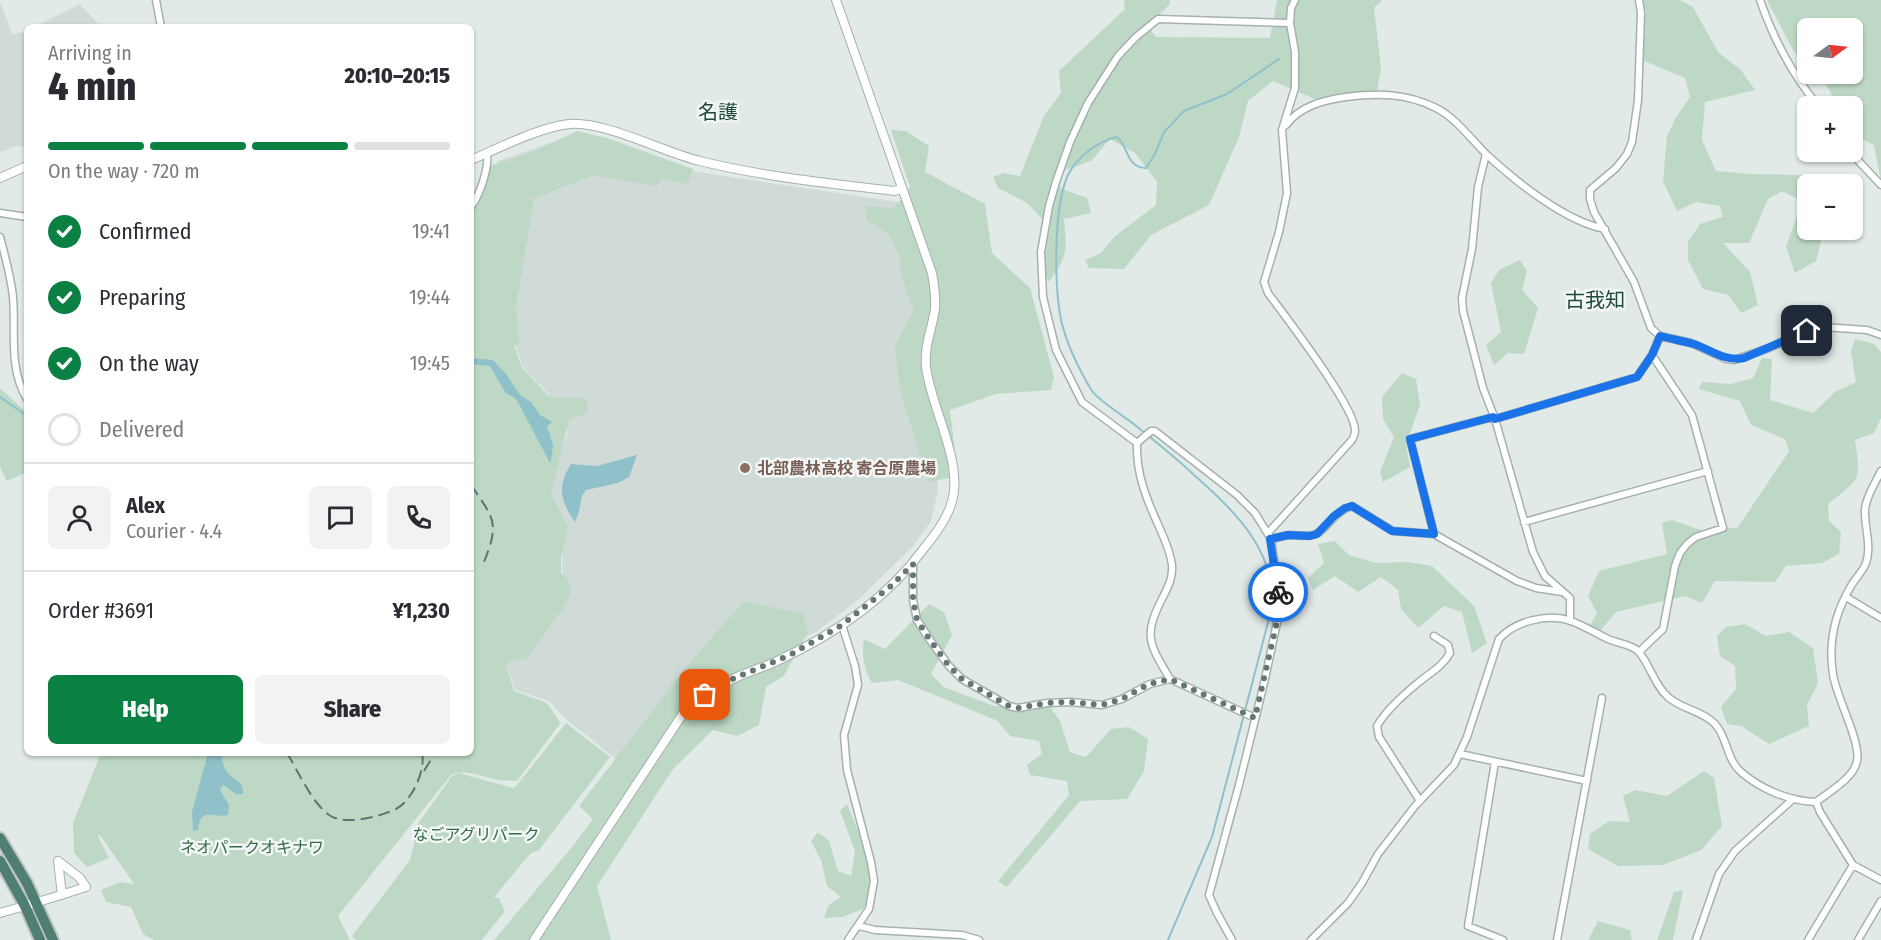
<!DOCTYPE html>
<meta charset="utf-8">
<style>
body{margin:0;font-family:"Fira Sans Condensed","Noto Sans JP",sans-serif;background:#f2f2f3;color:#2b2b33;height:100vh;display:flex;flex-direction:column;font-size:22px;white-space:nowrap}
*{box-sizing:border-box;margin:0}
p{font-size:20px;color:#7c7c81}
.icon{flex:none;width:33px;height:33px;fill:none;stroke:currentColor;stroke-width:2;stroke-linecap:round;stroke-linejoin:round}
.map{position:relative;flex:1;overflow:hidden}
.side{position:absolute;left:24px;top:24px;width:450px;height:732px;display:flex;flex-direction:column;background:#fff;border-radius:9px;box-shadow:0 2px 4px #0004}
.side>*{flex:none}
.needle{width:39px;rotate:75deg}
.controls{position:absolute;left:1797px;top:18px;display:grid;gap:12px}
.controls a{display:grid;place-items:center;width:66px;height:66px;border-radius:9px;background:#fff;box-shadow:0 2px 4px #0004;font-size:30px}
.pin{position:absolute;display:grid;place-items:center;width:51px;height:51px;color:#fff;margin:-26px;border-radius:12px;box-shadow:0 3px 9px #0006}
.courier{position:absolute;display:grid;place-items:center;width:60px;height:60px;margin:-30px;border:4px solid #1a73e8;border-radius:50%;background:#fff;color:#222;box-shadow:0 2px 8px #0007}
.overview em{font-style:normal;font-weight:800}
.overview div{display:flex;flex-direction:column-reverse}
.overview{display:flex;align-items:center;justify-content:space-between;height:102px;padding:0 24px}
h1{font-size:39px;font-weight:800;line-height:45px}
.bar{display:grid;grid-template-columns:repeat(4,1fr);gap:9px 6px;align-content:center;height:72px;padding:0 24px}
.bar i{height:8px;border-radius:4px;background:#e1e1e2}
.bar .current{background:#0b8043}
.bar p{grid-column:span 4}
.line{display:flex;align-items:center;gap:15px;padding:0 24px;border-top:2px solid #e1e1e2}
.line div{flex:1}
.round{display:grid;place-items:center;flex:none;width:63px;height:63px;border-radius:9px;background:#f2f2f3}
ol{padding:0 24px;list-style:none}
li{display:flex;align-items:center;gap:18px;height:66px}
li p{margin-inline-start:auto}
li .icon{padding:6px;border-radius:50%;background:#0b8043;color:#fff;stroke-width:4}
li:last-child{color:#7c7c81}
li i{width:33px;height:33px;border:3px solid #e1e1e2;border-radius:50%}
.primary-button{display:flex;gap:12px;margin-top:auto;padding:12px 24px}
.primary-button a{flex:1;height:69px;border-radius:9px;background:#0b8043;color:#fff;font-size:24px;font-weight:800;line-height:69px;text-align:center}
.primary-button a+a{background:#f2f2f3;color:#2b2b33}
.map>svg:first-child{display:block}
.built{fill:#d0dad6}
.green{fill:#bdd9c5}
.water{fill:#90c0c9}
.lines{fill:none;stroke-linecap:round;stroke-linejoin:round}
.stream{stroke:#90c0c9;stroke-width:2}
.minor-casing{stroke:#a5b1ae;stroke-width:9}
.tertiary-casing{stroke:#a5b1ae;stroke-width:10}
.trunk-casing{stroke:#bdc4c2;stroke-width:14}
.minor{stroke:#fff;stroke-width:6}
.tertiary{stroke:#fff;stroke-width:8}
.trunk{stroke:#4f7e74;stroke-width:10}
.rail{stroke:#5e756f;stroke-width:2;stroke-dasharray:12 6;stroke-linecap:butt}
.done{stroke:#667773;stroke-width:6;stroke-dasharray:0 10.8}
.route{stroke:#1a73e8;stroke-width:8}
.education-dot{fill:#8d6e63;stroke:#f2f7f5;stroke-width:2}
.labels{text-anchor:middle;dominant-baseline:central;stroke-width:5;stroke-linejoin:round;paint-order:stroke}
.education-label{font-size:16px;font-weight:bold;fill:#785e54;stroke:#f2f7f5;text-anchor:start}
.park-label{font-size:16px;fill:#336b49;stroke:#f2f7f5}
.quarter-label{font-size:20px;fill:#224940;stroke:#f2f7f5}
</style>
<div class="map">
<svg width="1881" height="940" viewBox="0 0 1881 940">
<rect width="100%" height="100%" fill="#e2eae7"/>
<!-- built -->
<path class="built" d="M0,2L13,35L27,30V149L18,145L0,152Z
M80,4L101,27H34Z
M564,138L671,168L898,202L909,219L936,454L938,490L931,521L913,546L859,599L816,632L774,654L637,776L566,719L549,701L515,690L505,658L563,595L562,544L546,513L549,482L568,432L556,401L524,369L490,276L479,199L498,161Z"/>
<!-- green -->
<path class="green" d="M1124,0H1170V4L1148,26L1156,37L1270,38L1277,0H1382L1374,8L1381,67L1377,92L1353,99L1324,103L1273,81L1248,101L1239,137L1209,205L1151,235L1124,269L1089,268L1085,260L1101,253L1115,236L1156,205L1157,182L1135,153L1110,139L1091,161L1059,172L1060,188L1087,198L1091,213L1064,219C1067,251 1068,255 1049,282L1043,270L1048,225L1027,203L998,188L993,177L1004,173L1020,176L1044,116L1061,93L1059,71L1125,9Z
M1643,0H1680L1693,7L1718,52L1741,70L1755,90L1705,102L1702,140L1716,171L1749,174L1809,175L1827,182L1828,184H1808V230H1824L1816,261L1795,273L1786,247L1802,201L1782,191L1768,199L1749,243H1723L1750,272L1758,305L1741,313L1728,295L1703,289L1688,260V242L1700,224L1723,217L1720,206L1696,202L1677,211L1663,181L1667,136L1675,119L1690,97L1685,78L1642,60L1635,48L1646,12Z
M1767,0H1881V181L1874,145L1853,135L1852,106H1836L1830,91L1819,74H1852V28H1808L1807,60L1794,52Z
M891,130L906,131L929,146L925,172L985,204L992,253L1030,288L1054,377L1051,390L996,394L950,410L958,476L929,482L900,392L895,346L914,310L902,279L899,255L888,233L866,220L867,206L894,208L910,187Z
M577,131L607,138L693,169L687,184L662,179L658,186L593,175L534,199L516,307L519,344L514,346L523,369L548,395L558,398H586L589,412L569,420L551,494L568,527L561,558V573L567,578L571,592L562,610L526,659L510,661L507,667L514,691L547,703L560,722L559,725L517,781C509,780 500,781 493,779C478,775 465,769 451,775L338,916L350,940H154L143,934L131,907L106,902L101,890L120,882L134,884L100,835L98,836L109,858L87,867L74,853L73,823L101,753H471V211L474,210L490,166L535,151Z
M1520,260L1527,271L1522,290L1538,308L1524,354L1508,353L1494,365L1486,345L1501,332L1491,283L1499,270Z
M1855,339L1874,344L1881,352V418L1874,433L1855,440C1861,482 1861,477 1828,504L1829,521L1841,532L1839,554L1822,563L1786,566L1775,582L1715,581L1702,603L1685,596L1616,612L1598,633L1589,628L1597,613L1588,596L1599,571L1667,554L1662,523L1672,520L1706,532L1738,527L1789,451L1785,439L1751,425L1740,401L1699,389L1702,382L1731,384L1753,378L1762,358L1772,359L1770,400L1813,413L1835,392L1856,382L1851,352Z
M1402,373L1416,379L1420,405L1406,444L1410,467L1383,482L1380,472L1394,437L1383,419L1382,397Z
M0,388L27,413V472L7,481L0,467Z
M1335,541L1349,555L1376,563L1408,562L1432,566L1474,606L1487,643L1472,653L1462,612L1444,606L1418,628L1401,609L1398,590L1381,577L1358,592L1335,576L1313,590L1308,578L1324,563L1318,544Z
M744,601L803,614L808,632L784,676L766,687L759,725L737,736L713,730L673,769L597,886L611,940H494L576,842L593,819L579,806L688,665Z
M929,604L944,612L952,635L931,674L944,687L994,706L1050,707L1060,721L1070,752L1086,757L1111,729L1129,727L1148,739L1144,771L1127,799L1080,801L1007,887L998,881L1069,795L1067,781L1030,775L1027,765L1042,754L1039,741L1010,736L998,721L898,680L872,683C864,668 861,656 864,639L885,649Z
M1745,624L1766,636L1789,632L1813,648L1818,683L1807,705L1809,726L1769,744L1741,726L1727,724L1721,707L1736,689L1735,666L1720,656L1717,636L1726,627Z
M566,723L610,757L539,850L530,854L494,897L499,898L505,911L482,940H357L352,936L410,860L414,844V829L452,776L459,773L513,788L517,785Z
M1704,771L1714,778L1722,826L1701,850L1663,865L1618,866L1588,849L1590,834L1609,821L1630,822L1623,796L1635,790L1667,796Z
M847,804L867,853L871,893L863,909L843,917L824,918L828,906L841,897L827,886L821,860L811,841L818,832L829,841L838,871L851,876L855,851L840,811Z
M1683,890L1673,940H1657L1674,892Z
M1598,921L1630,930L1632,940H1588Z"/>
<!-- water -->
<path class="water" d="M471,358L493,360L506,374L520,395L531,402L540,415L552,422L547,426L553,445L551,462L550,463L521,408L516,399L505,392L490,366L471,364Z
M637,455L629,477L618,483L586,490L582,496L578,515L575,522C560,501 557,486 571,464L597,466Z
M208,753H221C222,759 223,767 227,772C234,780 244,782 243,794H236L223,785L220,790L229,805L228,815C213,819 201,805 198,830L193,831L192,812Z"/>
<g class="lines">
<!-- stream -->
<path class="stream" d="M0,397L27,416
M1168,940L1212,837L1272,607C1276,550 1233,509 1194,475C1175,457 1155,441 1135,425C1125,417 1098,400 1092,391C1080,371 1068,347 1062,324C1054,289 1053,208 1068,175C1077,157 1098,141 1117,137C1129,147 1126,168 1146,168L1155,154L1164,132L1184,111L1227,94L1279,59"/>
<!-- minor casing -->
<g class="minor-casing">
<path id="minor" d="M156,0L161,27
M1639,0L1641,13L1638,100L1632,142L1627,154L1616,168L1590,190V199L1594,212L1634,282L1651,328L1660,336L1691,343L1726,359L1734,360L1769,348L1796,335L1823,327L1867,330L1881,335
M1760,0C1773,38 1793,75 1818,106
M1286,125C1300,106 1324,100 1346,97C1377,93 1407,93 1436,108C1456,118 1470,138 1486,154C1515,181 1566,222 1605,229
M1850,152L1881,185
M1486,154L1478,187L1472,249L1462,298L1463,311L1483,388L1495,419L1533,552L1545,576L1570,598V621
M471,207C480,194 489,169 487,153
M0,213L27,217
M0,237C5,256 11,277 13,297C16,331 8,368 27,399
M1495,419L1637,377L1652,355L1660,336
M1137,443L1082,402L1056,350L1043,297L1041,252L1049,206L1056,182L1070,142L1088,103L1118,56L1136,37L1158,19L1290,23
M1524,522L1708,471
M1268,533L1352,440C1353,439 1355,433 1355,431C1356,408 1285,316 1268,293L1264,282L1279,232L1287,193L1282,130L1295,88V52L1290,23L1291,8L1295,0
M1434,534L1410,439L1493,417
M1271,539C1277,538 1283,536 1290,535C1299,535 1310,538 1318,533C1330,524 1336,511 1352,506L1393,531L1434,534L1517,581L1536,588L1562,592
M913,564V600L917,620L930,640L949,666L962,679L1009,706L1018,708L1047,703L1070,702L1102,705L1122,699L1150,684L1170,679L1255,718
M1846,597L1881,618
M842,625L855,666L858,685L844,735L847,770L871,862L874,881L869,909L848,940
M1639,652L1663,629L1675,566L1680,553L1687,544L1696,537L1723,528L1692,415L1652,355
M1170,679C1148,642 1143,635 1164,595C1169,585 1173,576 1172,565C1170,549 1163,536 1157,522C1145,496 1136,471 1137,443L1151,431H1155L1237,495L1255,513L1271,539L1278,587L1279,613L1265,679L1239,785L1209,895L1217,913L1232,940
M1460,754L1587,781
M1495,762L1468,926L1503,940
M1420,801L1379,737L1377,726C1387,709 1403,695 1419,682C1430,673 1443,666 1450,653L1448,645L1434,636
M1816,802L1820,812L1853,865L1881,880
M859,926L875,930L962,935L979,940
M1311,940L1348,903L1362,883L1378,854L1395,832L1415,806L1454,765L1467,737L1499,639C1515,621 1548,613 1571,621C1584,626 1596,633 1608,639C1617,643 1631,644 1638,651C1650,664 1654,685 1668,697C1681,709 1703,711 1715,724C1728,738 1726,759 1741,772C1762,790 1789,801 1816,802C1829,792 1854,778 1857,761C1861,741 1836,697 1833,674C1828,643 1835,613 1851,586C1855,579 1863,571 1866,563C1872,546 1864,526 1865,509C1867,494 1875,484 1881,471
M1557,940L1602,698
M1696,940L1719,874L1735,851L1792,800
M1808,940L1853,865
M1858,940L1881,901"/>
</g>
<!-- tertiary casing -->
<g class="tertiary-casing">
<path id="tertiary" d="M471,160C499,148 540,127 569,124C606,121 662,152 700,161C764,177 829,183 894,191L902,189
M0,178L27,166
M0,913C29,905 58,896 86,887L80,878L58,861L62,895
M534,940L684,712C698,701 712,689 729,681C743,673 760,669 775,662C832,636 888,598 925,547C938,531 952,512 954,491C958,452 931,406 926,367C924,346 932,329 935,309C936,297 934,284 932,273L836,0"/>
</g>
<!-- trunk casing -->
<g class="trunk-casing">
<path id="trunk" d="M0,838L27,883L53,940
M0,861L25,906L40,940"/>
</g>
<!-- minor -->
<use href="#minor" class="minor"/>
<!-- tertiary -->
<use href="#tertiary" class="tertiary"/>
<!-- trunk -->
<use href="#trunk" class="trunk"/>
<!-- rail -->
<path class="rail" d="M471,485C494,519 500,522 484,562
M287,753C298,771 312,803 329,815C345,826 379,817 396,809C412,801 426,770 422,753
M424,771L435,753"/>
</g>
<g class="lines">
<!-- done -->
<path class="done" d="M705,695L730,680L790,655L842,625L892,585L913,564V600L917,620L930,640L949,666L962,679L1009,706L1018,708L1047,703L1070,702L1102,705L1122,699L1149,684L1170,679L1255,718L1279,613L1278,592"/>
<!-- route -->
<path class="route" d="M1278,592L1270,539L1288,535L1310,536L1317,534L1334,516L1345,508L1352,506L1392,531L1434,534L1410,439L1493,417L1495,419L1637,377L1652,355L1660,336C1671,339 1683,341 1694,344C1711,350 1725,362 1744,358L1807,331"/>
</g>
<!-- markers -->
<circle class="education-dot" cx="745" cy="468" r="6"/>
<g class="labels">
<!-- education labels -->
<g class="education-label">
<text x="757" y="468">北部農林高校 寄合原農場</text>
</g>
<!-- park labels -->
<g class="park-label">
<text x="476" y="834">なごアグリパーク</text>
<text x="252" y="847">ネオパークオキナワ</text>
</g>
<!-- quarter labels -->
<g class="quarter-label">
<text x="718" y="112">名護</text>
<text x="1595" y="300">古我知</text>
</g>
</g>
</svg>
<div class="controls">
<a><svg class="needle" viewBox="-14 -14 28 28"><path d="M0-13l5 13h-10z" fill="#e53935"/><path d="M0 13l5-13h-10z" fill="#7c7c81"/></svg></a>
<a>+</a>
<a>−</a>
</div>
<div class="pin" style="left:705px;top:695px;background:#ea580c"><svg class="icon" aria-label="bag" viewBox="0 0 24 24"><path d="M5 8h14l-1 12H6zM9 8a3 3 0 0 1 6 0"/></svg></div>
<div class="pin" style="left:1807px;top:331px;background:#1f2937"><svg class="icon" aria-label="home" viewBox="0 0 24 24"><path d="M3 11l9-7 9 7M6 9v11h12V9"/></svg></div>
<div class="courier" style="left:1278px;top:592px"><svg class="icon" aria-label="bike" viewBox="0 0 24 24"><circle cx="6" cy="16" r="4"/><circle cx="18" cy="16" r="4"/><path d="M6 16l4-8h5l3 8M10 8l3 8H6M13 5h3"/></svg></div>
<section class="side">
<div class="overview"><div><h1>4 min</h1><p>Arriving in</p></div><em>20:10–20:15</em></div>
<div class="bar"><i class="current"></i><i class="current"></i><i class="current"></i><i></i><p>On the way · 720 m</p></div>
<ol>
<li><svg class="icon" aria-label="check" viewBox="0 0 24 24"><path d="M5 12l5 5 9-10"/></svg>Confirmed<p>19:41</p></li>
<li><svg class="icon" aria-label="check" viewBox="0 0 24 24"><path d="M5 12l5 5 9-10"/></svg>Preparing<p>19:44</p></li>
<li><svg class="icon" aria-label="check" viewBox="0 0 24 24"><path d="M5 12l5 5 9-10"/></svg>On the way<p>19:45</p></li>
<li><i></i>Delivered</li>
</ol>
<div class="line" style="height:108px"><a class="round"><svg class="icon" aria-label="person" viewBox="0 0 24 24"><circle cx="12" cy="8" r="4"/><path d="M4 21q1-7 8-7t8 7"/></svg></a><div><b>Alex</b><p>Courier · 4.4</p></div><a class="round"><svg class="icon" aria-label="chat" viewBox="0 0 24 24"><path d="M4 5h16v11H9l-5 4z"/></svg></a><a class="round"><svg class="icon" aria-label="phone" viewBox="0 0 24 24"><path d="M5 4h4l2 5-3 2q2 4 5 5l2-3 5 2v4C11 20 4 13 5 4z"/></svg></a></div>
<div class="line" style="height:78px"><div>Order #3691</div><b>¥1,230</b></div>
<div class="primary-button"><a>Help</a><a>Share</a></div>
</section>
</div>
